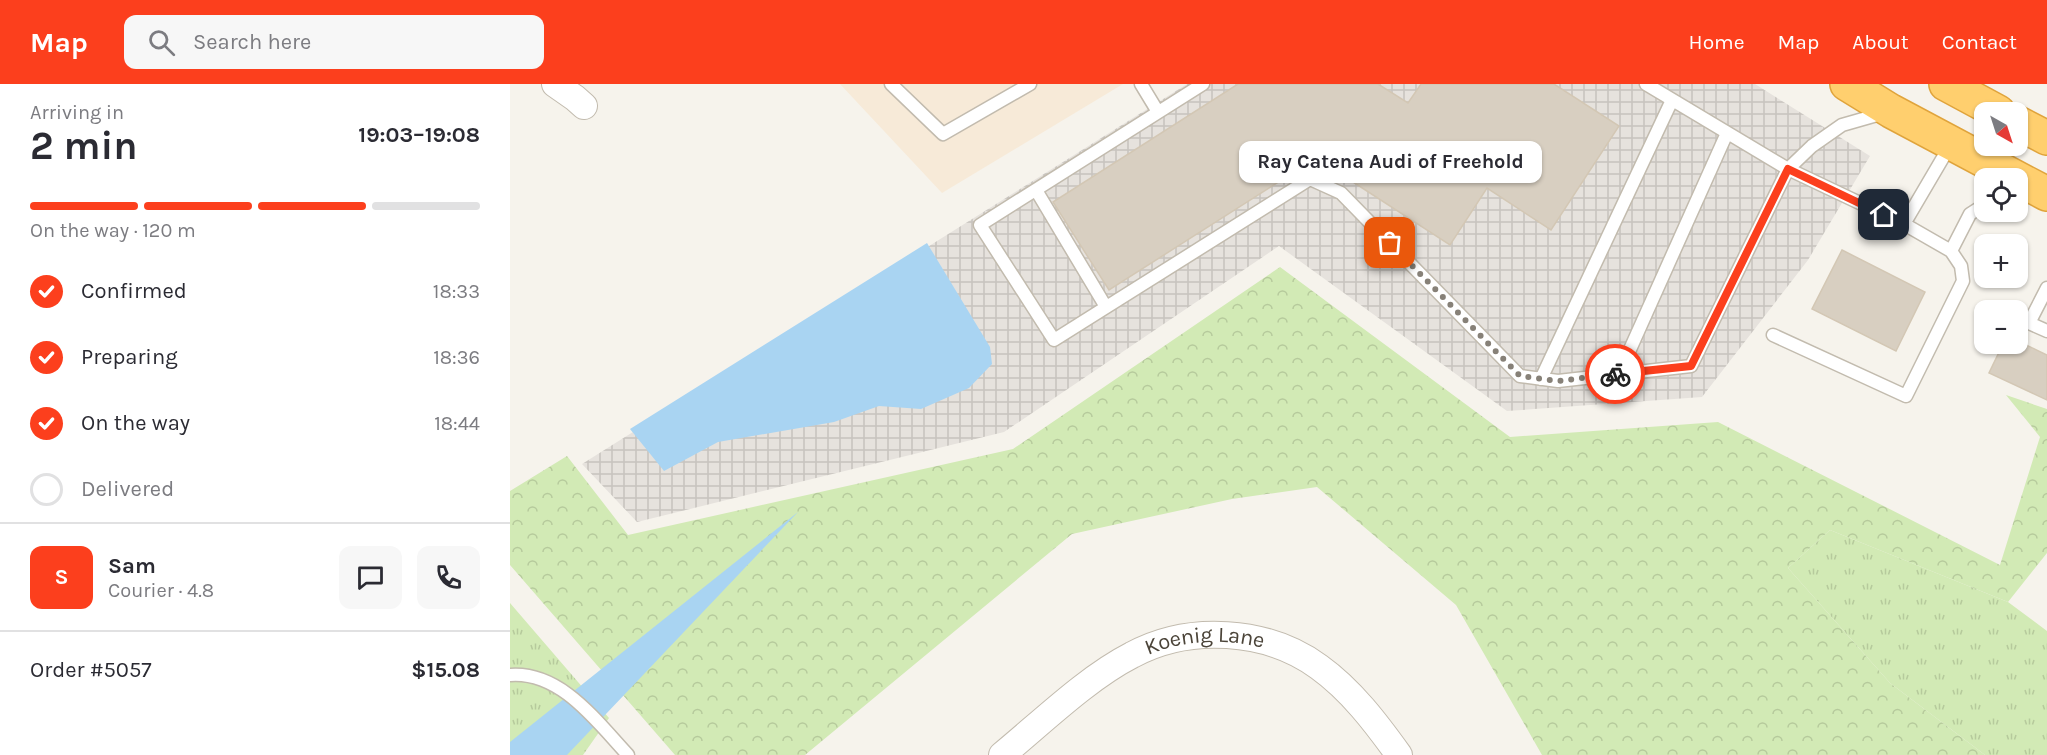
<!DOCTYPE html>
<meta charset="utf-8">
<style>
body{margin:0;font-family:Karla,sans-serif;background:#f7f7f7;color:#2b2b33;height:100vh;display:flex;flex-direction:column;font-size:22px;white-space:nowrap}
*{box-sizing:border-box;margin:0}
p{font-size:20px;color:#7c7c81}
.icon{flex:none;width:33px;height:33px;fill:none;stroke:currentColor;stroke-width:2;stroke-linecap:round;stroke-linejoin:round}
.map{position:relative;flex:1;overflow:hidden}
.sheet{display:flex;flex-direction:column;background:#fff;width:510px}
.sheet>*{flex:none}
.needle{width:39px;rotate:141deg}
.controls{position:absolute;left:1464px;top:18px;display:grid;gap:12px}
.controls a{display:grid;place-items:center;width:54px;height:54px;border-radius:12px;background:#fff;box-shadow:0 2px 4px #0004;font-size:30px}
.pin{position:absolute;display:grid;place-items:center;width:51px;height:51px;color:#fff;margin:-26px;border-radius:12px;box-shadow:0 3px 9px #0006}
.courier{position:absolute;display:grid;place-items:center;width:60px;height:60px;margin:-30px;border:4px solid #fc3f1d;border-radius:50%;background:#fff;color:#222;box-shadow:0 2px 8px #0007}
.bubble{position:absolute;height:42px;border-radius:12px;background:#fff;box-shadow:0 2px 4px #0004;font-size:20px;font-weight:700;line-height:42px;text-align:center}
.overview em{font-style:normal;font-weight:700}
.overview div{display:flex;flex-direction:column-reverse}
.overview{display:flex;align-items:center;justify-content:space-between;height:102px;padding:0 30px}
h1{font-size:39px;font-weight:700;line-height:45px}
.bar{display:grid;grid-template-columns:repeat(4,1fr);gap:9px 6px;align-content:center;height:72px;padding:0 30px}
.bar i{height:8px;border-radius:4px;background:#e1e1e2}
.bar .current{background:#fc3f1d}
.bar p{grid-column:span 4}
.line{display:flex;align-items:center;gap:15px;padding:0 30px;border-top:2px solid #e1e1e2}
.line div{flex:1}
.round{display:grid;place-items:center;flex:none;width:63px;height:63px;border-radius:12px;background:#f7f7f7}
ol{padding:0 30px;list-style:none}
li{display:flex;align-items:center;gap:18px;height:66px}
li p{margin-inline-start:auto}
li .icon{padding:6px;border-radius:50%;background:#fc3f1d;color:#fff;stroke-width:4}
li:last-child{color:#7c7c81}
li i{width:33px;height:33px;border:3px solid #e1e1e2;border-radius:50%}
header{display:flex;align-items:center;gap:36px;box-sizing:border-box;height:84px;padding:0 30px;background:#fc3f1d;color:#fff}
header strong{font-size:28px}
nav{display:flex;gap:33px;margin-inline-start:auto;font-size:21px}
.search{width:420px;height:54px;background:#f7f7f7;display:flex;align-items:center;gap:15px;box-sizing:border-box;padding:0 21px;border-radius:12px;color:#7c7c81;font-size:22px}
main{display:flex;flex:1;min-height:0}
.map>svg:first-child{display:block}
.commercial{fill:#f7ead8}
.industrial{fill:url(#industrial-grid)}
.grass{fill:url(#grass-tufts)}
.forest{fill:url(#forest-crowns)}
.water{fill:#a9d4f2}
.building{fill:#d8cfc1;stroke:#d3c7b4;stroke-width:1.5}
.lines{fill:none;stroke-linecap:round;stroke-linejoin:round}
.lane-casing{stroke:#c2bbae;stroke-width:15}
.street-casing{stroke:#c2bbae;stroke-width:28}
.highway-casing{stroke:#e0a43c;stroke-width:36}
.lane{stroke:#fff;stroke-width:12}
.street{stroke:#fff;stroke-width:26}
.highway{stroke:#ffcf6e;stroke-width:33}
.done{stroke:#878178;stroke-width:6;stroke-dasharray:0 10.8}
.route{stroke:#fc3f1d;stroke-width:8}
.labels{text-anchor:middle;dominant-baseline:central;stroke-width:6;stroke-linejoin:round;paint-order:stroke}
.street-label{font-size:22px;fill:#4b4439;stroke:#fff}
</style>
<header>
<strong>Map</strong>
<div class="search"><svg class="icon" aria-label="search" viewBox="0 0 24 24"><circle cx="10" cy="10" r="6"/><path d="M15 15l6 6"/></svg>Search here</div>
<nav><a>Home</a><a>Map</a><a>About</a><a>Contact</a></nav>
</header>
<main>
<section class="sheet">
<div class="overview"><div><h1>2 min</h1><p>Arriving in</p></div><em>19:03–19:08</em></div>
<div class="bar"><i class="current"></i><i class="current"></i><i class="current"></i><i></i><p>On the way · 120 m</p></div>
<ol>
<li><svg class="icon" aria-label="check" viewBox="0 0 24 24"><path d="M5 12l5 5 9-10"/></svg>Confirmed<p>18:33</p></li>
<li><svg class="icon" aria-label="check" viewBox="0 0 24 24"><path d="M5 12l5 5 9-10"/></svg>Preparing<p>18:36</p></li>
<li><svg class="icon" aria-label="check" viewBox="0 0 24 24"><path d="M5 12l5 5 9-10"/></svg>On the way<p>18:44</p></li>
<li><i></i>Delivered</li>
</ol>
<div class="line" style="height:108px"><b class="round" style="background:#fc3f1d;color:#fff">S</b><div><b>Sam</b><p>Courier · 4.8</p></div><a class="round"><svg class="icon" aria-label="chat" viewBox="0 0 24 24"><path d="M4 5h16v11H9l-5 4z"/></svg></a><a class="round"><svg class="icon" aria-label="phone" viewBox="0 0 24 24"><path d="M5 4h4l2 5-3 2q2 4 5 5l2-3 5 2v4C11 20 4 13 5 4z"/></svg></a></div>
<div class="line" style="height:78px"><div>Order #5057</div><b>$15.08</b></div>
</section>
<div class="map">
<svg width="1537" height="671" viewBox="0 0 1537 671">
<defs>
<pattern id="industrial-grid" width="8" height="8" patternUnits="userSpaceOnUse" patternTransform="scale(1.5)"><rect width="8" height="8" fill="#e6e2dd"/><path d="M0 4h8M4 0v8" fill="none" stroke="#c7c3be"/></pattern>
<pattern id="grass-tufts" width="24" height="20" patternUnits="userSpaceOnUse" patternTransform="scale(1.5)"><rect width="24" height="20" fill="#d2eab5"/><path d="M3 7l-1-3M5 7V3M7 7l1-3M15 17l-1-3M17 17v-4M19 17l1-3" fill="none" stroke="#b6ca9c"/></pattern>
<pattern id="forest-crowns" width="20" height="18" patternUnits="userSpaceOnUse" patternTransform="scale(1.5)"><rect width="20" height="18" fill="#d2eab5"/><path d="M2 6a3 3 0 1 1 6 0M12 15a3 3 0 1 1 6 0" fill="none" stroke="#b6ca9c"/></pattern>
</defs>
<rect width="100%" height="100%" fill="#f6f3ec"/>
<!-- commercial -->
<path class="commercial" d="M330,0H613L432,109Z"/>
<!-- industrial -->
<path class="industrial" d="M677,0H1245L1360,72L1298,176L1192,313L997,327L769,162L494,348L127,438L72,380Z"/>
<!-- grass -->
<path class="grass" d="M1320,446L1498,518L1537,547V671H1475L1380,599L1278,484Z
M0,519L99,634L73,671H0Z"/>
<!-- forest -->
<path class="forest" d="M770,183L1000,353L1208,338L1490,481L1530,353L1496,311L1537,325V469L1498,518L1320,446L1278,484L1380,599L1475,671H1032L946,521L807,403L722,415L562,450L295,671H165L0,481V407L57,372L118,451L503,365Z"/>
<!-- water -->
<path class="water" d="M417,159L480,263L482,280L459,304L411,325L369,322L324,338L208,358L154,387L120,345Z
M288,428L57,671H0V658Z"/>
<!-- building -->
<path class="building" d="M728,0H868L898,19L911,0H1044L1109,42L1041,146L977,104L940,161L806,74L599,206L543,118Z
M1332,166L1415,208L1386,267L1302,225Z
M1508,257L1537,271V316L1479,289L1493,260H1508Z"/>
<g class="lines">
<!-- lane casing -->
<g class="lane-casing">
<path id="lane" d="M381,0L433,50L520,0
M631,0L648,28
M693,0L470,141L544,256L800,95L831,109L1010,292L1048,297L1181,282L1278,85L1302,62L1332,41L1374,29
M1136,0L1278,85L1394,140
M526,106L596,223
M1441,167L1460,130L1474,121
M1537,204L1519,239L1537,247
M1263,251L1396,312L1453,197L1451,182L1441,167L1394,140L1441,60
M1109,290L1217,49
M1031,295L1162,16
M0,591C51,587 87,638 118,671"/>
</g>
<!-- street casing -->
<g class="street-casing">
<g id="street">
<path d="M45,0L65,14L74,22"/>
<path id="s1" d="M492,671C531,639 577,594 622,571C679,540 757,545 809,583C841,606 866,639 889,671"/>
</g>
</g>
<!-- highway casing -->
<g class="highway-casing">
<path id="highway" d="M1337,0L1381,27L1537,110
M1436,0L1488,28
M1508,39L1537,54"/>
</g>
<!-- lane -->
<use href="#lane" class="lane"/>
<!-- street -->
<use href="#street" class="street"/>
<!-- highway -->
<use href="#highway" class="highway"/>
</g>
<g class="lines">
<!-- done -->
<path class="done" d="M880,159L1010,292L1048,297L1105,290"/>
<!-- route -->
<path class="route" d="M1105,290L1181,282L1278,85L1374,131"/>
</g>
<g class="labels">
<!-- street labels -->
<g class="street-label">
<text stroke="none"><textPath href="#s1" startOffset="240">Koenig Lane</textPath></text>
</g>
</g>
</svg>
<div class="controls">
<a><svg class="needle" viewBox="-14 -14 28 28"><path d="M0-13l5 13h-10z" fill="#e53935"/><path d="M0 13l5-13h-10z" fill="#7c7c81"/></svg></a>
<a><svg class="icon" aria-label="locate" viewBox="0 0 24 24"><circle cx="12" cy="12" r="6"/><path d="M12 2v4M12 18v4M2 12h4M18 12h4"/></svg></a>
<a>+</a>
<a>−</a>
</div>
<div class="pin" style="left:880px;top:159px;background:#ea580c"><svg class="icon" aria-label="bag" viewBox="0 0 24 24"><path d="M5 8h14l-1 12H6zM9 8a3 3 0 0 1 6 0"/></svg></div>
<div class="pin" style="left:1374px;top:131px;background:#1f2937"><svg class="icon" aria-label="home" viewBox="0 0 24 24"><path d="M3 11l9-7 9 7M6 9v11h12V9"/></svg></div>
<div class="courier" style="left:1105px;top:290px"><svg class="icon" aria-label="bike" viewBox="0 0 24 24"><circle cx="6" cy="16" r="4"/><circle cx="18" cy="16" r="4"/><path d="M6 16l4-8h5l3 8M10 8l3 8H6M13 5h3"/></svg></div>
<div class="bubble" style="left:729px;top:57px;width:303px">Ray Catena Audi of Freehold</div>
</div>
</main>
